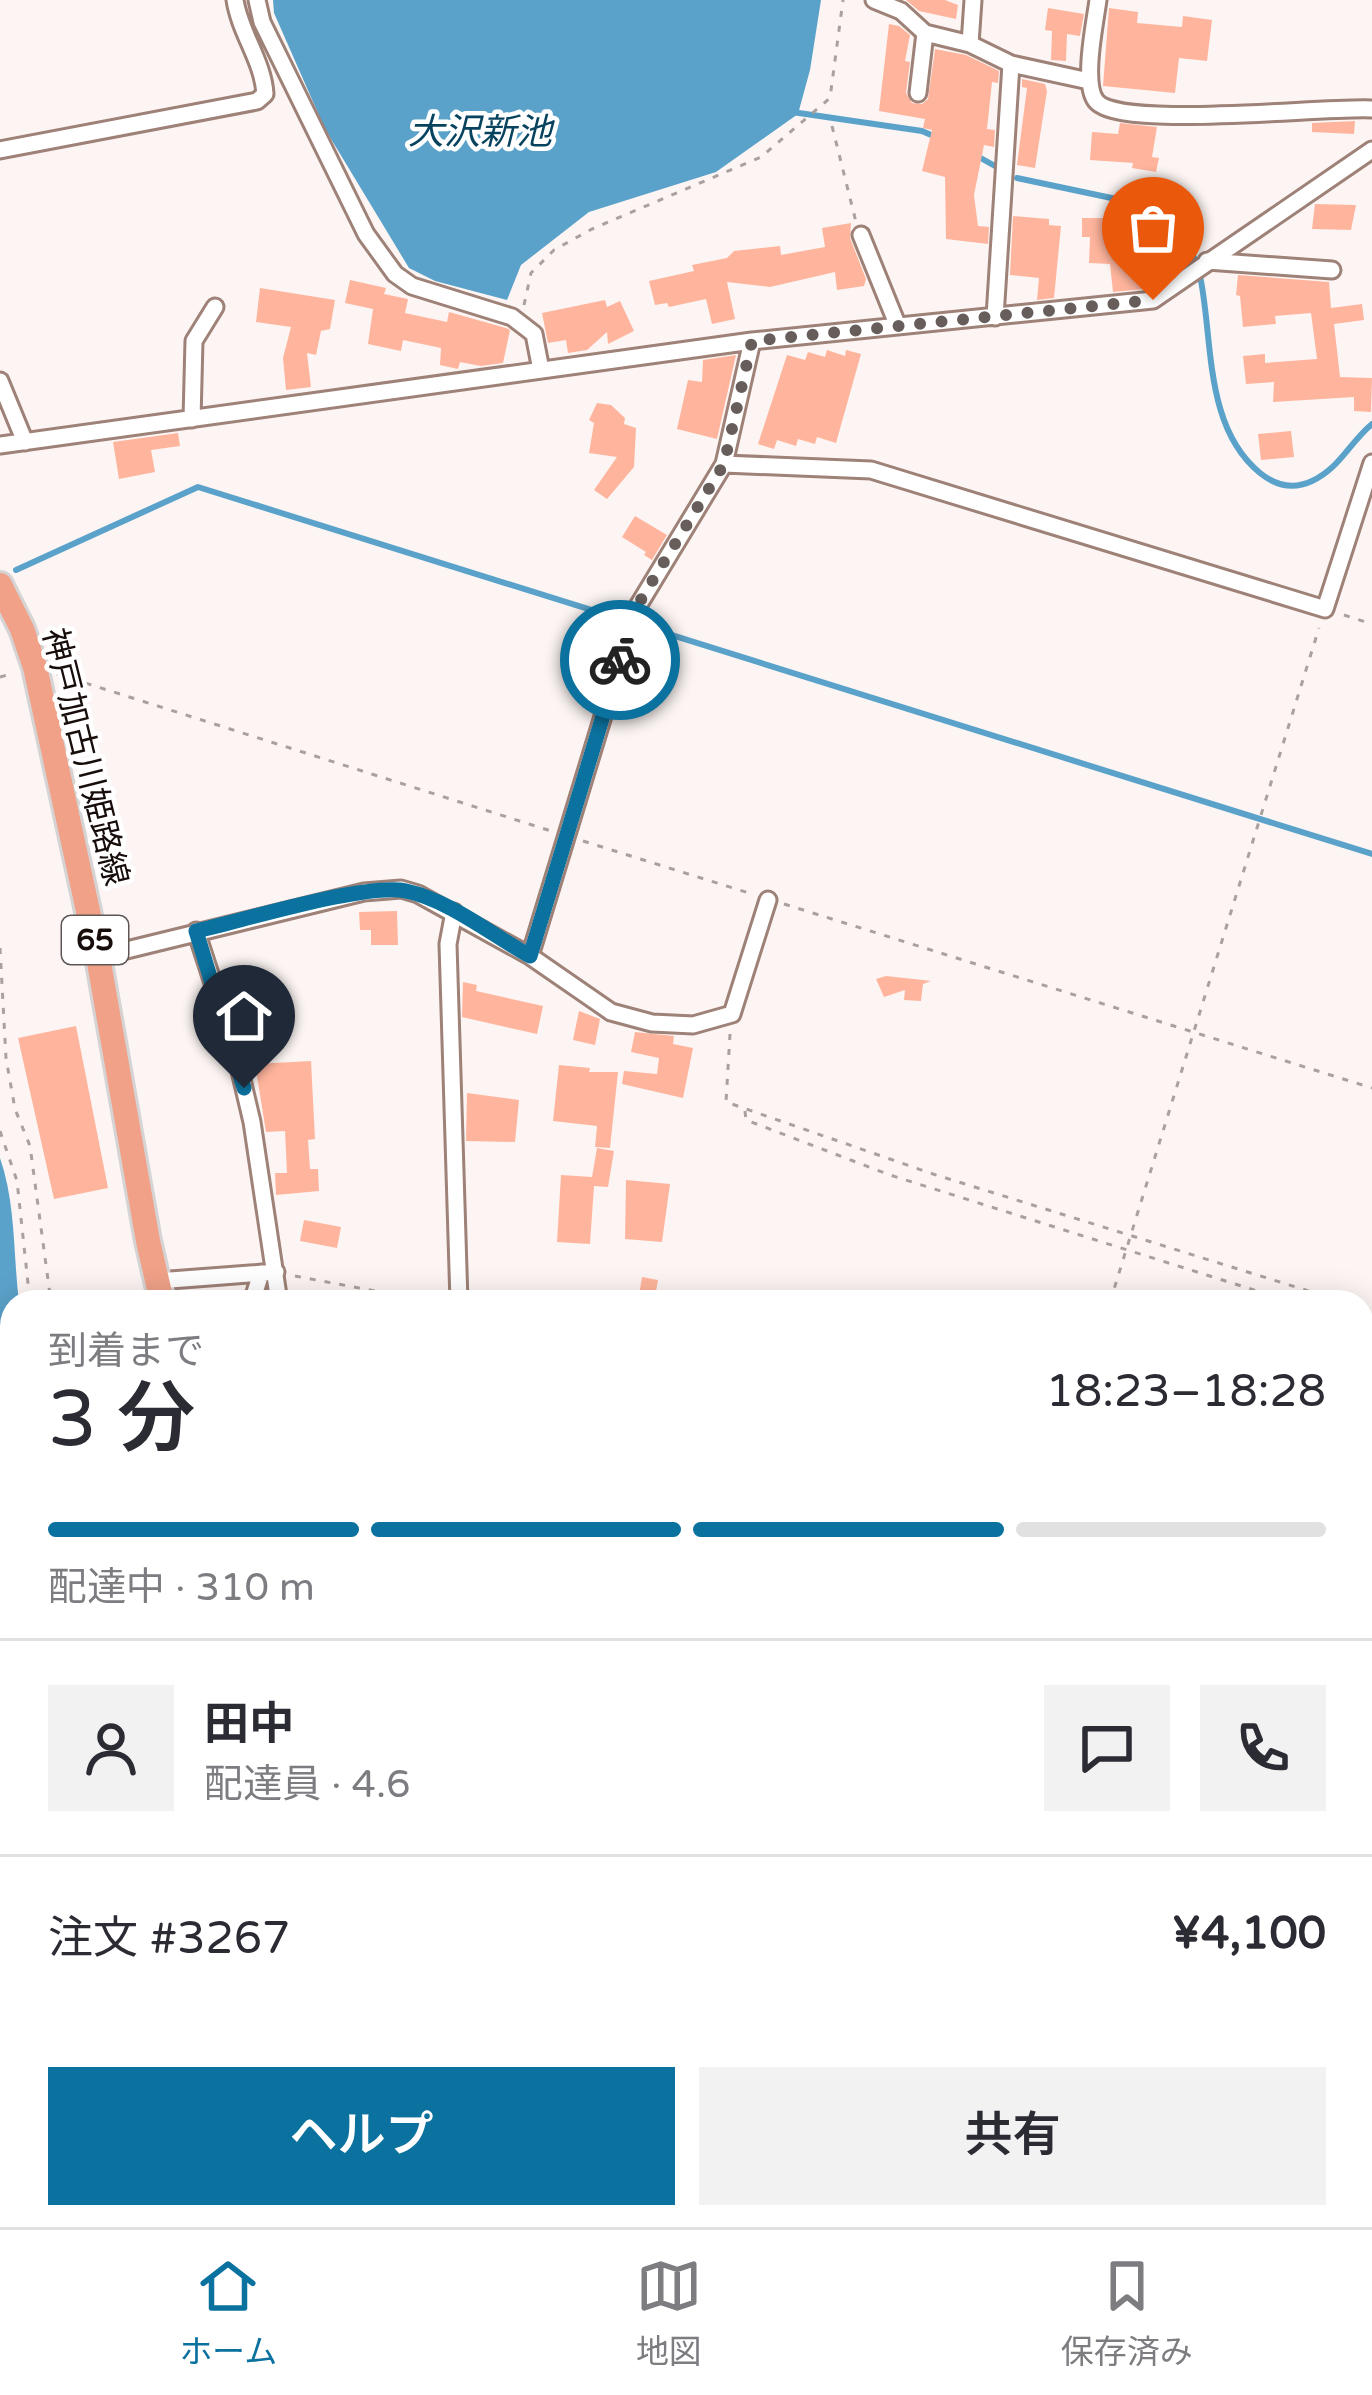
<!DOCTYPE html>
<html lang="ja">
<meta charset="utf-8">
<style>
body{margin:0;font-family:"Varela Round","Noto Sans JP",sans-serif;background:#f2f2f3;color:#2b2b33;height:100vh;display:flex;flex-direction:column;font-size:45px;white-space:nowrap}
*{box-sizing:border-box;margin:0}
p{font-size:39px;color:#7c7c81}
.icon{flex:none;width:66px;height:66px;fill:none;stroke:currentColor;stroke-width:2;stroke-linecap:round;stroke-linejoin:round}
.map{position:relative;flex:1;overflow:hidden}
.drawer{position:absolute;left:0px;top:1290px;width:1374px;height:939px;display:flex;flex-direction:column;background:#fff;border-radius:36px 36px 0 0;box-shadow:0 6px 30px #0003}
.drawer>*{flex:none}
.pin{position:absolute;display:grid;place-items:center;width:102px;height:102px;color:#fff;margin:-123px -51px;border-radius:50% 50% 50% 0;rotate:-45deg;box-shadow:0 0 12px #0007}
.pin .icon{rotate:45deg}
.courier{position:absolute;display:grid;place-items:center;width:120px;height:120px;margin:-60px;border:9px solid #0b719e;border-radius:50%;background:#fff;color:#222;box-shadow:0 3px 15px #0007}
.summary em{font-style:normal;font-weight:600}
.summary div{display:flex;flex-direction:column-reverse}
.summary{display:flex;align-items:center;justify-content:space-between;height:204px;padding:0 48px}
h1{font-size:78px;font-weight:600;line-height:90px}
.bar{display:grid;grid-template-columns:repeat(4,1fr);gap:18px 12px;align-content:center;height:144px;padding:0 48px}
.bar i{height:15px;border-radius:9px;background:#e1e1e2}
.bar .current{background:#0b719e}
.bar p{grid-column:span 4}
.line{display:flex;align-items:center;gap:30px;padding:0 48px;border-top:3px solid #e1e1e2}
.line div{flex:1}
.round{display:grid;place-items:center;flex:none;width:126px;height:126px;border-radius:0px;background:#f2f2f3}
.action{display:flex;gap:24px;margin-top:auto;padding:24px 48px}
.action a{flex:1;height:138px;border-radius:0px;background:#0b719e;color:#fff;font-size:48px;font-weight:600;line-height:138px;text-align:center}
.action a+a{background:#f2f2f3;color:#2b2b33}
.dock{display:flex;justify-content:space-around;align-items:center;height:168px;border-top:3px solid #e1e1e2;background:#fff;font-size:33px;color:#7c7c81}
.dock a{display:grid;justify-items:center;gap:6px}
.dock .current{color:#0b719e}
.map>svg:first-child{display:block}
.water{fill:#5ba2ca}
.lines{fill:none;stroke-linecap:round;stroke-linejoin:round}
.stream{stroke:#5ba2ca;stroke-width:6}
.building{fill:#ffb59d}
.lane-casing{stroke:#9e8177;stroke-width:14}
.street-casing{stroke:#9e8177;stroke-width:21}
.primary-casing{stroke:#d5d3d3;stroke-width:30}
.path{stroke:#a9a19e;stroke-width:3;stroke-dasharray:6 9;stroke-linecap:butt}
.lane{stroke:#fff;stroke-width:8}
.street{stroke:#fff;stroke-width:15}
.primary{stroke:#f0a188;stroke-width:24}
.done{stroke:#675e5c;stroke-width:12;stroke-dasharray:0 21.6}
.route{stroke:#0b719e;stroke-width:15}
.labels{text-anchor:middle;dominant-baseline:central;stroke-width:9;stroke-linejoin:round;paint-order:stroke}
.shield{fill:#fff;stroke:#5d5654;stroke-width:3}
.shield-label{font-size:30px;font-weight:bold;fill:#170d0a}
.street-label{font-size:33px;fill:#170d0a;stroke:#fff}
.water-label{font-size:36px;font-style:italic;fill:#07435f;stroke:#fff}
</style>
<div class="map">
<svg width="1372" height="2227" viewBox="0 0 1372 2227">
<rect width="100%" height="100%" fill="#fcf5f3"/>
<!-- water -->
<path class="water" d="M273,0H821L810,70L798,114L716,172L589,212L521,265L507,300L435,281L409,268L325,129L274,13Z
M0,1158C16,1204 13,1254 19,1302H12V1598L0,1623Z"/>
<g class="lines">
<!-- stream -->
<path class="stream" d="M792,112L922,131L938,138
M977,156L995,166
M1017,178L1173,211C1183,233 1196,257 1201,281C1213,344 1205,428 1260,473C1276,486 1293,490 1312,481C1340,468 1350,442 1372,424
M16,570L198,487L1372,854"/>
</g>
<!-- building -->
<path class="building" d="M906,0H945L958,5L956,19L919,11Z
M1048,8L1084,14L1080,36L1067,34L1066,61L1051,60L1052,31L1045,30Z
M1109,8L1138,12L1137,23L1182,27L1183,16L1212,20L1207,61L1179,58L1175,93L1103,86Z
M889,24L899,26L910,35L905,61L910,62L906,93L912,103L922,104L928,99L935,49L966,55L999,71L998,83L992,82L987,129L995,130L994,147L984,145L974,195L978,226L989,227L988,244L946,239L945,177L922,171L932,130L923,128L925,119L879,111Z
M1022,79L1045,84L1047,91L1035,168L1017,165L1027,88L1022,87Z
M1355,121L1354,134L1312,132V123Z
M1120,123L1157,127L1152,157L1159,158L1156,172L1132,168L1133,163L1090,160L1092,132L1118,134Z
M1315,204L1356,205L1351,230L1312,229Z
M1013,216L1049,219V225L1061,226L1054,298L1037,300L1039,278L1010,275Z
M1082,218H1131V229H1147V260L1161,261L1159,281L1144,282V289L1113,292L1110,264L1089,263L1090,237H1082Z
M851,223L850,238L866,279L864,286L837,290L835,272L770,287L727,282L735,319L712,324L706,299L669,307L667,303L655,305L649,281L694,271L692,265L727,258L734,251L780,246L781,255L825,247L822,228Z
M1238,275L1329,282L1331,308L1362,304L1364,320L1334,324L1340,377L1372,378L1371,412L1354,411V397L1273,402L1274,382L1246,384L1243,356L1265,354V363L1317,359L1311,313L1275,316L1276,324L1243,327L1240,296L1236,295Z
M350,280L386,288L384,294L408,299L405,313L447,322L449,312L506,328L510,330L503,363L481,366L460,362L458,369L440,365L441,348L403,340L401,351L368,344L373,309L345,303Z
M260,288L335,300L330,329L321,331L316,355L307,353L311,387L286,390L283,358L291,327L256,322Z
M605,300L607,307L620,301L634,331L608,344L607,332L587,350L568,353L566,340L548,343L542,313Z
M827,350L845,356L846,350L861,354L836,443L817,437L815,444L798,439L796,446L777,440L774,449L758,444L787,355L805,360L808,352L825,357Z
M736,355L717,439L677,429L688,380L702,382L703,360Z
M597,403L611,405L625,418L624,424L636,428L634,467L607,499L594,490L617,457L589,453L594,423L589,420Z
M1291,431L1294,457L1261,460L1258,434Z
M178,433L180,446L151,450L155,472L119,479L113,442Z
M635,516L667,535L652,560L644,555L646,552L622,537Z
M397,911L398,945H371V930H360L359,912Z
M886,976L923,980L931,981L923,984L921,1001L904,1000L905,990L884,997L876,979Z
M463,982L477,985L476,991L543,1006L537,1034L462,1017Z
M579,1011L600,1019L595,1045L573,1040Z
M76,1026L108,1188L54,1199L18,1038Z
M635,1032L674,1036L673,1044L693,1048L683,1098L622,1084L624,1071L657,1074L659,1058L631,1052Z
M311,1061L315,1139L308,1140L310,1169H318L319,1191L276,1195L275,1173H287L285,1131L266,1132L255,1064Z
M559,1065L590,1068L589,1072H618L610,1148L595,1147L597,1126L553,1121Z
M467,1093L519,1100L515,1142L466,1141Z
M597,1148L614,1151L608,1187L594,1186L590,1244L557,1242L561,1175L592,1177Z
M626,1180L670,1184L662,1242L625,1239Z
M304,1220L341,1227L337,1248L300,1241Z
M642,1277L658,1280L654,1302H638Z"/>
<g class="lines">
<!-- lane casing -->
<g class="lane-casing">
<path id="lane" d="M0,2102L12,2082"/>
</g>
<!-- street casing -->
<g class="street-casing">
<path id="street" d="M257,0L262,22L366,234L395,274L412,286L512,317L534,334L541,370
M874,0L901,11L925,33L970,44L1011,64L1089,81
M1098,0C1095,23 1082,83 1096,101C1119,130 1325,106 1372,109
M970,44L973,0
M918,93L925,33
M0,150L257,101L265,94C263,61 240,33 235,0
M861,235L897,324
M1207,261L1332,270
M995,317L1011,64
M0,381L25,442
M192,419L194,341L215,307
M0,445L752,341L1153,300L1372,150
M724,464L752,341
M454,912L448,944L459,1302
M196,931L236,1054L252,1122L279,1302
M530,956L635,611L724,464L871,470L1325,609L1372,463
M98,957L364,892L401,889L418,894L530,956L611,1012L652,1023L693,1025L732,1014L768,900
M157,1281L276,1272
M252,1302L261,1273
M0,1671L12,1646
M0,2070L12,2074
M571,2217L573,2227
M292,2227L293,2217
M820,2227L823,2217
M1141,2227L1144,2217"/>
</g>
<!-- primary casing -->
<g class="primary-casing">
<path id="primary" d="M0,585L22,629L35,667L98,957L148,1241L162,1302
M1232,2217L1255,2227"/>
</g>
<!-- path -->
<path class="path" d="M832,126L856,222
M524,305L531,273L554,250L592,229L761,157L830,98L843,0
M1344,615L1372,624
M57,674L551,831
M0,677L14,673
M583,841L752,894
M784,904L1372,1088
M0,948L6,1058L15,1109L30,1146L51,1302
M730,1034L726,1102L933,1174L1344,1302
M745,1111L746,1120L890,1175L1292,1302
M0,1131L17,1181L30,1302
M295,1276L434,1302
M1110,1302L1319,628
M1362,1308L1372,1311
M1362,1324L1372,1327
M1362,1546L1372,1549
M1,1634L12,1611
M1362,2009L1372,2012
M1196,2217L1210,2224
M1278,2217L1302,2227"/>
<!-- lane -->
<use href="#lane" class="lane"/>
<!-- street -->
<use href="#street" class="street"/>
<!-- primary -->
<use href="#primary" class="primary"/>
</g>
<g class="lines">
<!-- done -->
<path class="done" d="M620,660L634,611L724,464L752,341L1153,300"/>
<!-- route -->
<path class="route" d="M244,1088L196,931C242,921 367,882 406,891C449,900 492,935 530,956L620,660"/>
</g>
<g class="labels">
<!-- shield labels -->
<rect class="shield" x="62" y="916" width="66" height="48" rx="9"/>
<g class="shield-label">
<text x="95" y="940">65</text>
</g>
<!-- street labels -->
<g class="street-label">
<text transform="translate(85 757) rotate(76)">神戸加古川姫路線</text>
</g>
<!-- water labels -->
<g class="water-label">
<text x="480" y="132">大沢新池</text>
</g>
</g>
</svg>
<div class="pin" style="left:1153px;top:300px;background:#ea580c"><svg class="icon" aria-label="bag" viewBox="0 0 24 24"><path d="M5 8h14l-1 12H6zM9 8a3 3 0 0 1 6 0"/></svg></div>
<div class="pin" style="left:244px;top:1088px;background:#1f2937"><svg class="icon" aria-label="home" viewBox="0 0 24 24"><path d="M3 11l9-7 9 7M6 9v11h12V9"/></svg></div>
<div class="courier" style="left:620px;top:660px"><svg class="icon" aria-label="bike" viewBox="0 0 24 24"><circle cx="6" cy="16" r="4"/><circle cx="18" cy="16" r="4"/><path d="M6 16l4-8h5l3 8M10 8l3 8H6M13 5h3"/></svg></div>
<section class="drawer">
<div class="summary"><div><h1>3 分</h1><p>到着まで</p></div><em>18:23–18:28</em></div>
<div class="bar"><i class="current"></i><i class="current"></i><i class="current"></i><i></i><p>配達中 · 310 m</p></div>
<div class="line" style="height:216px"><a class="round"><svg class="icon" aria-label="person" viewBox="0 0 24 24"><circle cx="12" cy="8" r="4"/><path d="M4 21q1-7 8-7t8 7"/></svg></a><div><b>田中</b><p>配達員 · 4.6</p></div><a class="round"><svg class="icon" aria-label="chat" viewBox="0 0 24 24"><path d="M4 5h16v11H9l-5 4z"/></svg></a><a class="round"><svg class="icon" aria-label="phone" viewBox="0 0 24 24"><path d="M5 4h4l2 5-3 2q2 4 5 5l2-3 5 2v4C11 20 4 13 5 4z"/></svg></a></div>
<div class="line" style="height:156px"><div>注文 #3267</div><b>¥4,100</b></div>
<div class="action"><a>ヘルプ</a><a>共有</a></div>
</section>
</div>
<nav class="dock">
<a class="current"><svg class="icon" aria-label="home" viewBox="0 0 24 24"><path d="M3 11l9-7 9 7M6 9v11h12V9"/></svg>ホーム</a>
<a><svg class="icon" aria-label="map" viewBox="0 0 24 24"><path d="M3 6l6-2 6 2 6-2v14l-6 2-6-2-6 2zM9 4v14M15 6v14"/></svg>地図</a>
<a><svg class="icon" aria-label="saved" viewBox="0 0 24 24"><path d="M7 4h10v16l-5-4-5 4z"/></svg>保存済み</a>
</nav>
